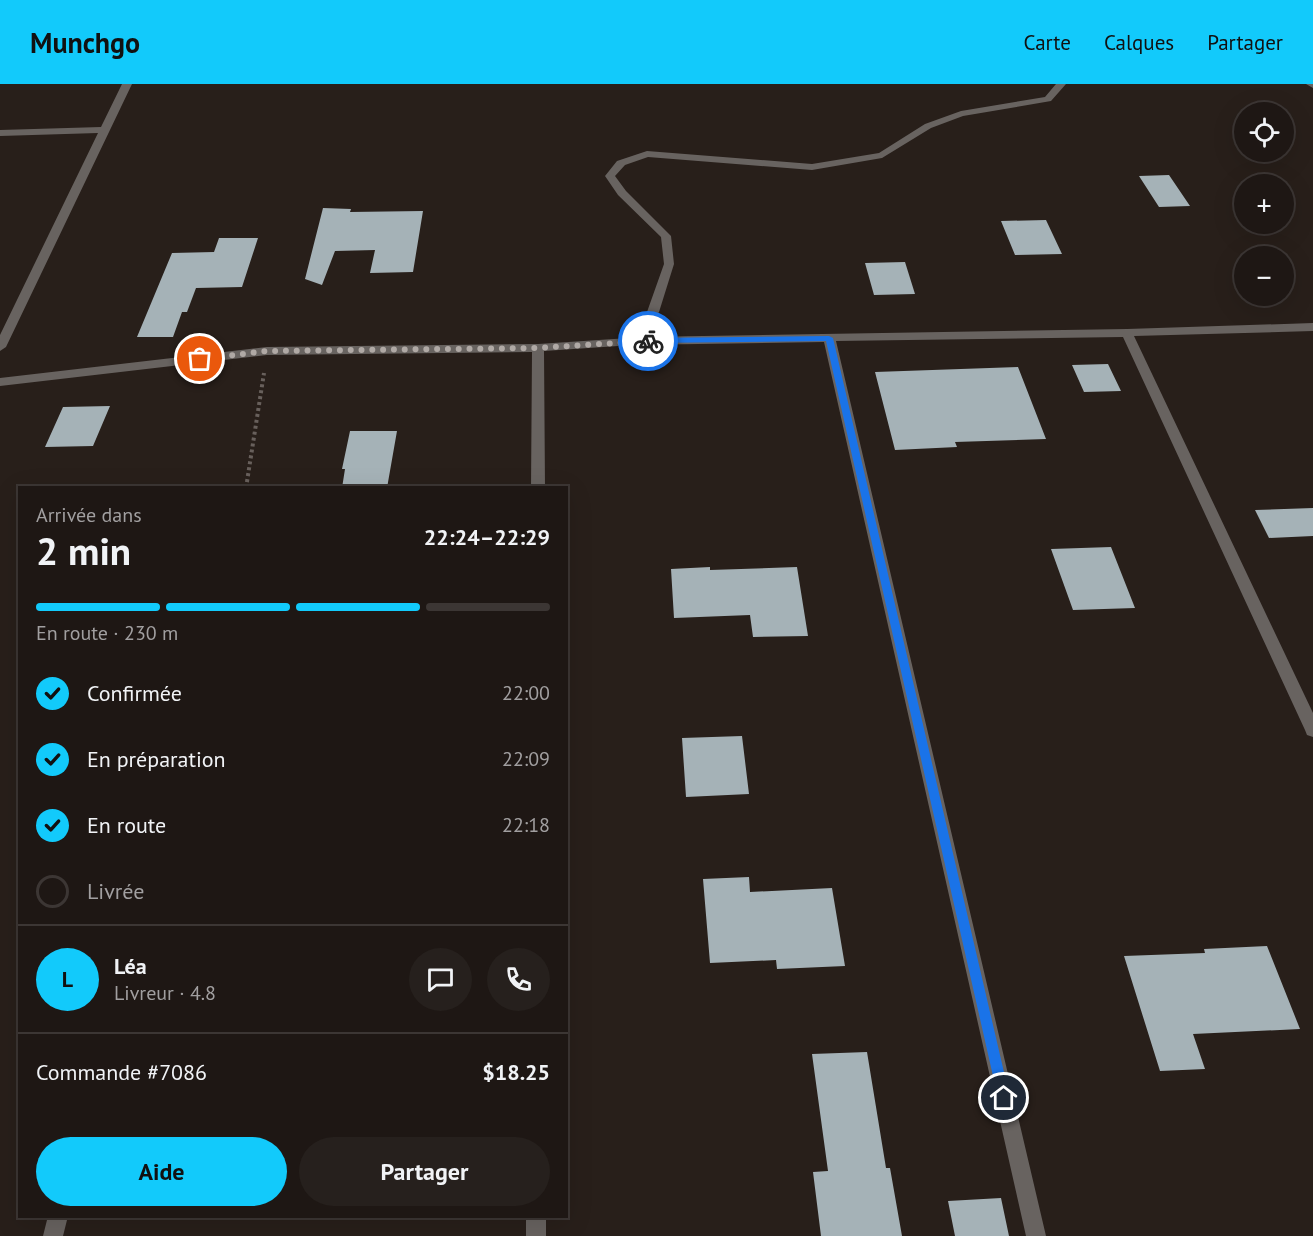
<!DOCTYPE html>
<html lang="fr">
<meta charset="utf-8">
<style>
body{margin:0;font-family:"PT Sans",sans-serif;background:#26201d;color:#f1f3f6;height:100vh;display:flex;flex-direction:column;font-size:22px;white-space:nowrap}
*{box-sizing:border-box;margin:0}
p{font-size:20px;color:#a19fa0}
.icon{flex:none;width:33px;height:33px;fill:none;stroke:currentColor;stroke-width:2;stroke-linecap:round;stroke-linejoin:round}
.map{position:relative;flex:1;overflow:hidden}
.details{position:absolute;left:18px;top:402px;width:550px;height:732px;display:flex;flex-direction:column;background:#1e1714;border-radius:0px;box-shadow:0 6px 24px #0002,0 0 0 2px #3c3634}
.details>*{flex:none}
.controls{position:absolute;left:1234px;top:18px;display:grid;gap:12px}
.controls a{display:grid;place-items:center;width:60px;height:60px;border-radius:50%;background:#1e1714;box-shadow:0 6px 24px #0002,0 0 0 2px #3c3634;font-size:30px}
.pin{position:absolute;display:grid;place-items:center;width:51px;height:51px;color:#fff;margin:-26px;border:3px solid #fff;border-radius:50%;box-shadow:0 2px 6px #0007}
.courier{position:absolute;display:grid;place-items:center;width:60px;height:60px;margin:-30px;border:4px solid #1a73e8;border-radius:50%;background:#fff;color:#222;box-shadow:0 2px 8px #0007}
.headline em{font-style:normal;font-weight:700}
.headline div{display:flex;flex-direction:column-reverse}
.headline{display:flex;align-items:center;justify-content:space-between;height:102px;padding:0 18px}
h1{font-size:39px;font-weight:700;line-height:45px}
.bar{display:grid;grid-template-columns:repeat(4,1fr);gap:9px 6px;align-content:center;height:72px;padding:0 18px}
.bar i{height:8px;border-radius:4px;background:#3c3634}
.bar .active{background:#12cafb}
.bar p{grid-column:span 4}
.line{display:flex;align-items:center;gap:15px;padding:0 18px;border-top:2px solid #3c3634}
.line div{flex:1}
.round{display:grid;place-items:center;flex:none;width:63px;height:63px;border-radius:32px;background:#26201d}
ol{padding:0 18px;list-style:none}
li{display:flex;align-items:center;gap:18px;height:66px}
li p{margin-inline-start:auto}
li .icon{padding:6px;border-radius:50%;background:#12cafb;color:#111;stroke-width:4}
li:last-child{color:#a19fa0}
li i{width:33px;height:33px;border:3px solid #3c3634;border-radius:50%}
.action{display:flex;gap:12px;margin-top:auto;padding:12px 18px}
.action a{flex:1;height:69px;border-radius:36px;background:#12cafb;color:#111;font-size:24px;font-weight:700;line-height:69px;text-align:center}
.action a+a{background:#26201d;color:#f1f3f6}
header{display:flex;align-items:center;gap:36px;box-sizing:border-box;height:84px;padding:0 30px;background:#12cafb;color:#111}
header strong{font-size:28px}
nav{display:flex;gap:33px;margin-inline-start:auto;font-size:21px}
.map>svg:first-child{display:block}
.building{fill:#a5b2b7}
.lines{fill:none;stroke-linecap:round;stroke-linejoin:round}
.path{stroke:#68605c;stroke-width:4;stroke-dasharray:3 3;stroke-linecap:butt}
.street{fill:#686360;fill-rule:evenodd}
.route{fill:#1a73e8}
.done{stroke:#b0a9a5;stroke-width:6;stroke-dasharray:0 10.8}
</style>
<header>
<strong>Munchgo</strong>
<nav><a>Carte</a><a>Calques</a><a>Partager</a></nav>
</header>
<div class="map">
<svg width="1313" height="1152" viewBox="0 0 1313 1152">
<rect width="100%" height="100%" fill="#281f1a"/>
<!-- building -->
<path class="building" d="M1169,91L1190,122L1159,123L1139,92Z
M323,124L351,125L350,128L423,127L413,188L370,189L375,166L335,167L322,201L305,195Z
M1046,136L1062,170L1015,171L1001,137Z
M219,154H258L242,203L196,204L187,228H182L173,253H137L172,169L214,168Z
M905,178L915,210L874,211L865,179Z
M1108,280L1121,307L1084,308L1072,281Z
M1018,283L1046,355L955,358L957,363L895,366L875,288Z
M110,322L93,362L45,363L63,323Z
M350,347H397L387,404H342L345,385H342Z
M1313,424V452L1269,454L1255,426Z
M1111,463L1135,524L1073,526L1051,465Z
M710,483V486L797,483L808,552L753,553L750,531L674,534L671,485Z
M742,652L749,710L686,713L682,654Z
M749,793L750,808L832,804L845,882L777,885L776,876L710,879L703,795Z
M1267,862L1300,945L1193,950L1205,985L1160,987L1124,872L1205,869L1204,865Z
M867,968L886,1084H890L902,1152H821L813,1088L828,1087L812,970Z
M1001,1114L1009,1152H955L948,1117Z"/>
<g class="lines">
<!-- path -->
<path class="path" d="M246,404L264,289"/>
<!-- street -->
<path class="street" d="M122,0H132L6,263L0,267V251L98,49L0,52V46L101,43Z
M1056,0H1066L1051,17L963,32L931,44L882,74L812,86L648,73L625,81L615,92L626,107L671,152L674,180L659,228L642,253L1127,245L1313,239V247L1134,252L1313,629V653L1307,651L1305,646L1123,253L836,257L1046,1152H1026L824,258L633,261L544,267L545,404H531L532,268L267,271L0,302V294L267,263L538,260L629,254L647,228L664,180L661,153L618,111L605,92L617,77L647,67L812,80L879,69L925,40L961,27L1045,13Z
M1306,0H1313V4Z
M48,1132H68L63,1152H43Z
M526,1132H546V1152H526Z"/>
</g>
<!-- route -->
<path class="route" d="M829,252L833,254L1010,1014L1008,1018L1004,1020L999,1018L998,1014L826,257L648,259L644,257L648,254Z"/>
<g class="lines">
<!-- done -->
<path class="done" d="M200,275L267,267L538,264L648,257"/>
</g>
</svg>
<div class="controls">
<a><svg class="icon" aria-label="locate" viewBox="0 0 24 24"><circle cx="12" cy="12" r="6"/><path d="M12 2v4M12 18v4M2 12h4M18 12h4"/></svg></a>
<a>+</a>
<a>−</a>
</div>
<div class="pin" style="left:200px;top:275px;background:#ea580c"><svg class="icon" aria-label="bag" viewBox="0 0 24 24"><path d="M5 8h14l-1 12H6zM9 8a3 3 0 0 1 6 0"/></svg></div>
<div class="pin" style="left:1004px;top:1014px;background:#1f2937"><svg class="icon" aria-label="home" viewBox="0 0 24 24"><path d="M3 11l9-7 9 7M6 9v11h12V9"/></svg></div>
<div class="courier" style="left:648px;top:257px"><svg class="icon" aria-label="bike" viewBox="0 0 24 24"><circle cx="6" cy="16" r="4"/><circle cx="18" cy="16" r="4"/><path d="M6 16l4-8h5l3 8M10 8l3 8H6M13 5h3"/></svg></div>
<section class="details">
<div class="headline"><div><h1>2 min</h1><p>Arrivée dans</p></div><em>22:24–22:29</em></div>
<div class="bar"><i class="active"></i><i class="active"></i><i class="active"></i><i></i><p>En route · 230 m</p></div>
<ol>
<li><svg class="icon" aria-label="check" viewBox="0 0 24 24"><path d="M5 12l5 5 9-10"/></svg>Confirmée<p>22:00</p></li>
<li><svg class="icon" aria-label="check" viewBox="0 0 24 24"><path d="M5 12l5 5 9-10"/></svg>En préparation<p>22:09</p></li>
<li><svg class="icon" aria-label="check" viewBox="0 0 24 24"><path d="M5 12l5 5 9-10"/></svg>En route<p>22:18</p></li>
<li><i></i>Livrée</li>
</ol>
<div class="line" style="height:108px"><b class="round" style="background:#12cafb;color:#111">L</b><div><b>Léa</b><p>Livreur · 4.8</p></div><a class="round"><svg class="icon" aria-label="chat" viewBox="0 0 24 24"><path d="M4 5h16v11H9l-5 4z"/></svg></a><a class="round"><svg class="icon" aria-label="phone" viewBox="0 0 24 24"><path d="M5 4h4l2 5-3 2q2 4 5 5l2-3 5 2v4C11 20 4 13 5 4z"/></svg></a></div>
<div class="line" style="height:78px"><div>Commande #7086</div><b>$18.25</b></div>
<div class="action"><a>Aide</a><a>Partager</a></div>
</section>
</div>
